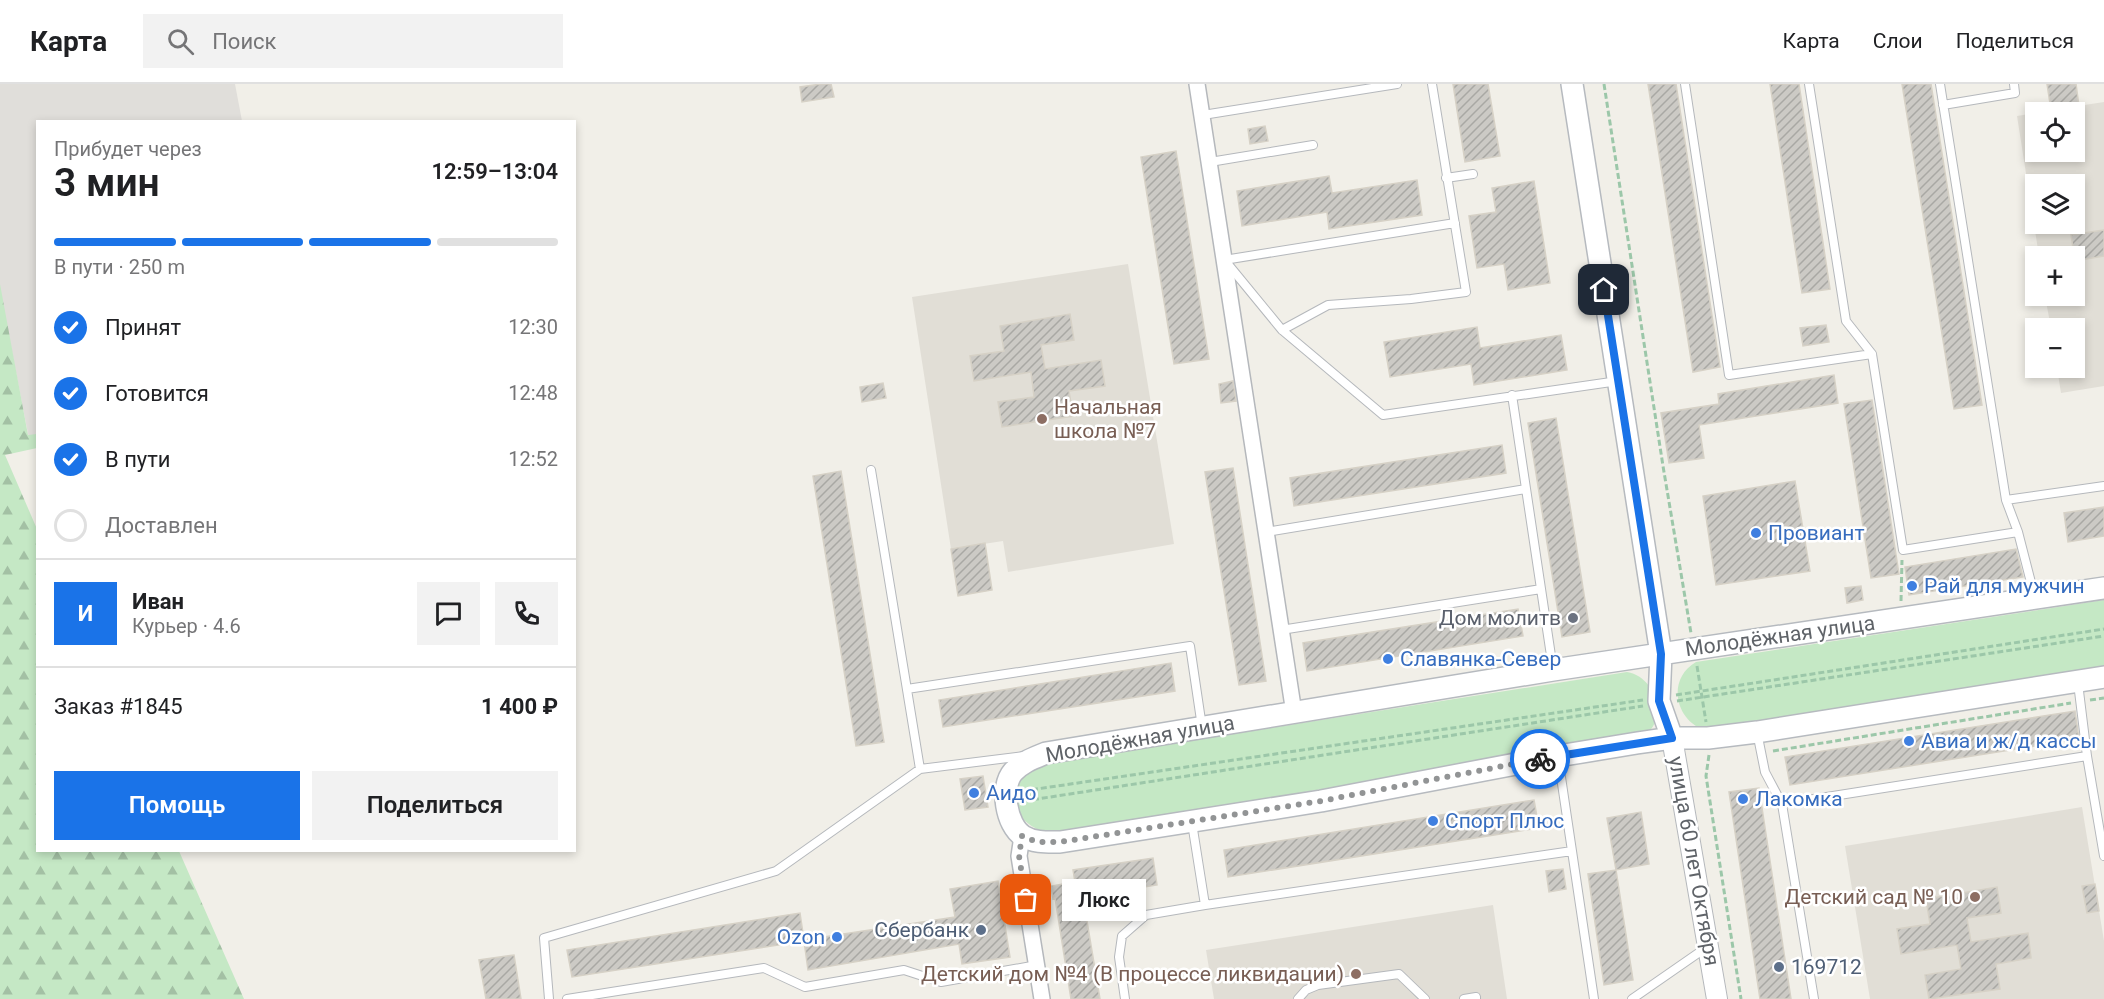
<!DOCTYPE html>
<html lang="ru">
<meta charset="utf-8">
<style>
body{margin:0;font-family:Roboto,sans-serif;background:#f2f2f2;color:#202124;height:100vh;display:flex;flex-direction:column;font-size:22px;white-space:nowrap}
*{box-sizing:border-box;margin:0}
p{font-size:20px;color:#757577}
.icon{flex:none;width:33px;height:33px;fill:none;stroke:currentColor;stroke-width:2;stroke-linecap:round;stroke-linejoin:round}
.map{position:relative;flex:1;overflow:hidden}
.side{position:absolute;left:36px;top:36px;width:540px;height:732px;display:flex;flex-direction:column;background:#fff;border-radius:0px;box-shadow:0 3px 9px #0003}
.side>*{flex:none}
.fabs{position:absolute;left:2025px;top:18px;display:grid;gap:12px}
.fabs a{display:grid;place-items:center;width:60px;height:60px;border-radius:0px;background:#fff;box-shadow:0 3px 9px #0003;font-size:30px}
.pin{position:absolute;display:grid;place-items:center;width:51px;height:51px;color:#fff;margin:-26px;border-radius:12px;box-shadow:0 3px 9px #0006}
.courier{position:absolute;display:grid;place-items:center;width:60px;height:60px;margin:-30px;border:4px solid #1a73e8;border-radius:50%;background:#fff;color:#222;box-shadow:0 2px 8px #0007}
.bubble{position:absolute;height:42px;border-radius:0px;background:#fff;box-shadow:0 3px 9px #0003;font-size:20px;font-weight:600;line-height:42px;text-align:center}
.headline em{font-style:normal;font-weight:600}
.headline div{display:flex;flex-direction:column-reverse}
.headline{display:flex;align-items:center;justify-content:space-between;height:102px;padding:0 18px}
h1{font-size:39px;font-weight:600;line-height:45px}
.bar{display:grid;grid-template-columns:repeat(4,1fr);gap:9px 6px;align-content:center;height:72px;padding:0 18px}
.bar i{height:8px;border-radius:4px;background:#e0e0e0}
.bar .selected{background:#1a73e8}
.bar p{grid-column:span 4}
.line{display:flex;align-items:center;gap:15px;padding:0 18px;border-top:2px solid #e0e0e0}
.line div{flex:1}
.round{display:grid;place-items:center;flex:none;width:63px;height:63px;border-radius:0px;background:#f2f2f2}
ol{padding:0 18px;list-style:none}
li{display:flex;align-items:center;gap:18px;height:66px}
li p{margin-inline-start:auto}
li .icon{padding:6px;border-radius:50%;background:#1a73e8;color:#fff;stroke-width:4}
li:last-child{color:#757577}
li i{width:33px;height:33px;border:3px solid #e0e0e0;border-radius:50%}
.button{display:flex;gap:12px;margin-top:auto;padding:12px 18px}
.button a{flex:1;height:69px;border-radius:0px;background:#1a73e8;color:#fff;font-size:24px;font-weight:600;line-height:69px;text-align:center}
.button a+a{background:#f2f2f2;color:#202124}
header{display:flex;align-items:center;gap:36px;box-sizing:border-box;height:84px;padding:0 30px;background:#fff;border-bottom:2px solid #e0e0e0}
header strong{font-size:28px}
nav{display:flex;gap:33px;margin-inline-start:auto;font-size:21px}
.search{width:420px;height:54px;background:#f2f2f2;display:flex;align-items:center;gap:15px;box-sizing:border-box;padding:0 21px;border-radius:0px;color:#757577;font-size:22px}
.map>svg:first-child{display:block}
.industrial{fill:#e0deda}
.education{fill:#e1ded6;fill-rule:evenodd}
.green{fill:#c5e8c5}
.forest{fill:url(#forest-firs)}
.building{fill:url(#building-hatch);stroke:#d6d1c6;stroke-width:1.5}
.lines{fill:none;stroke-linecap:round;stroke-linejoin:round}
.service-casing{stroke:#b5b8bc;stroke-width:10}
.minor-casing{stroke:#b5b8bc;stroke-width:18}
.tertiary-casing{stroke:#b5b8bc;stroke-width:22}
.secondary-casing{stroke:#b6babf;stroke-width:24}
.path{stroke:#9cc7a9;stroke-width:3;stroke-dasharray:6 3;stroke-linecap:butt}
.service{stroke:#fff;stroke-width:8}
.minor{stroke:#fff;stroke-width:15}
.tertiary{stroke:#fff;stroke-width:20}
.secondary{stroke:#fff;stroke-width:21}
.done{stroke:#929495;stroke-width:6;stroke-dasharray:0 10.8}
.route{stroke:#1a73e8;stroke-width:8}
.education-dot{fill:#8d6e63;stroke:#fff;stroke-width:2}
.shop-dot{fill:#3f7fe0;stroke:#fff;stroke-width:2}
.worship-dot{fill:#6b7280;stroke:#fff;stroke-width:2}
.service-dot{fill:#5c6f8a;stroke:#fff;stroke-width:2}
.labels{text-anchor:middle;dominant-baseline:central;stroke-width:5;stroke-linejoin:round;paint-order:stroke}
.education-label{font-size:21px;fill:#785e54;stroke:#fff;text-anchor:end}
.shop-label{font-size:21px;fill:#366cbe;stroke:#fff;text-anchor:start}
.worship-label{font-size:21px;fill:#5b616d;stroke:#fff;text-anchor:end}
.street-label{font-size:21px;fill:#5f6368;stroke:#fff}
.service-label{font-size:21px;fill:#4e5e75;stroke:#fff;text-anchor:end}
</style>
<header>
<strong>Карта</strong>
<div class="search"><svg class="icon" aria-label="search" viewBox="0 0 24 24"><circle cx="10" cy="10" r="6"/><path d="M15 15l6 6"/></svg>Поиск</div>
<nav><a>Карта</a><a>Слои</a><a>Поделиться</a></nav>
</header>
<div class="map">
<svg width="2104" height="915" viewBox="0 0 2104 915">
<defs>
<pattern id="forest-firs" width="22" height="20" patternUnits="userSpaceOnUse" patternTransform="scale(1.5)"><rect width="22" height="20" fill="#c5e8c5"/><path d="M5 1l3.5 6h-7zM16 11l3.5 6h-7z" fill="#a3c0a4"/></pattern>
<pattern id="building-hatch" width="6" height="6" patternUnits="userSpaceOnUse" patternTransform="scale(1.5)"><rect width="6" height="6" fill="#cccac5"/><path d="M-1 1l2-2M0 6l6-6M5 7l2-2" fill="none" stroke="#a9a8a4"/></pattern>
</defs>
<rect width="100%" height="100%" fill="#f1efe8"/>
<!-- industrial -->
<path class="industrial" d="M0,0H235L242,37L38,38V354L29,355L0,206Z"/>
<!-- education -->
<path class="education" d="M2104,18V302L2061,309L2057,284H2074V244H2051L2045,212H2074V172H2039L2017,32L2035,29L2036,68H2074V28H2039ZM2036,100H2074V140H2036Z
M1128,180L1174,460L1008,488L1003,457L951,465L912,213Z
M2082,723L2104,857V915H1870L1845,762Z
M1493,821L1507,915H1214L1206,866Z"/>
<!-- green -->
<path class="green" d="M2104,516V586L1707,647C1675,638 1666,595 1696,578Z
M1627,588C1658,593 1670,642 1639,654L1050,749C1009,742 1002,695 1041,680Z"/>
<!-- forest -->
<path class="forest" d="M0,200L28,351L37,350V364L5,371L37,445L38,766L179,767L244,915H0Z"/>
<!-- building -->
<path class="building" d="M821,0H831L834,13L802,18L800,3Z
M1453,0H1488L1500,72L1465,78Z
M1648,0H1676L1720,283L1693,288Z
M1770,0H1799L1830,205L1802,209Z
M1902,0H1931L1982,321L1954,325Z
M2047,0H2076L2079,22L2051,26Z
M1265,42L1268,57L1250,60L1248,45Z
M1176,67L1209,275L1174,280L1141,73Z
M1329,92L1332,109L1417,96L1422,131L1329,145L1327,128L1242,142L1237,107Z
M1534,97L1550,199L1508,206L1504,180L1477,184L1469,132L1496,128L1492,104Z
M2104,146V172L2075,177L2071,151Z
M1070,230L1074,256L1041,261L1045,285L1101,276L1105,302L1069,307L1073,332L1002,343L998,318L1034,313L1031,288L974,297L970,272L1004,267L1000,242Z
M1826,241L1829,258L1803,262L1800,244Z
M1477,243L1480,264L1561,251L1567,286L1474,301L1471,280L1390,293L1384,258Z
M1834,291L1838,319L1699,341L1704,374L1669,379L1661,329L1719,320L1718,310Z
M1233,297L1236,317L1221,319L1219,300Z
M883,299L886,314L862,318L860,303Z
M1872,316L1899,490L1871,494L1844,320Z
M1556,334L1590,548L1562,553L1528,339Z
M1502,361L1506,389L1294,422L1290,394Z
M1233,384L1266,597L1239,601L1205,388Z
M841,387L884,658L856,662L813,392Z
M1795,397L1810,487L1716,501L1703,412Z
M2104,423V452L2068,458L2064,429Z
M985,459L992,506L958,512L951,465Z
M2016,465L2023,493L1909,511L1905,483Z
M1861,502L1863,516L1847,519L1845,504Z
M1518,525L1523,552L1307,587L1303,559Z
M1171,579L1175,607L943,643L939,616Z
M2075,627L2079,655L1790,701L1785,673Z
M983,692L988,723L965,726L960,695Z
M1759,704L1786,882L1791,915H1760L1729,708Z
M1534,716L1539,744L1228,793L1224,766Z
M1641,728L1649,780L1616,786L1607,734Z
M1153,774L1157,801L1083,813L1100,915H1071L1055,814L1053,815L1051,802L1075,798L1073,786Z
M1563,785L1566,805L1549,808L1546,787Z
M1616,786L1633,896L1604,901L1588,790Z
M998,797L1010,873L962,880L959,860L808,886L804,857L572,893L567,866L800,829L804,856L955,833L950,805Z
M2095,800L2099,827L2087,829L2082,802Z
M1997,803L2001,829L1967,834L1971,858L2028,849L2031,874L1996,880L2000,905L1929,915L1925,891L1961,885L1957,861L1901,870L1897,845L1930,840L1926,815Z
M514,871L521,915H486L479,876Z"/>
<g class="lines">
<!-- service casing -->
<g class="service-casing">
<path id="service" d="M1685,0L1729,291L1872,270L1903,466L2018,448
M1809,0L1846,237L1872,270
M1940,0L2006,416L2018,448L2035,514
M1943,21L2015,9L2014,0
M1203,31L1397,0
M1210,78L1313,61
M1446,94L1473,90
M1224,176L1455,139
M1227,179L1282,246L1383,331L1618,297
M1282,246L1328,221L1411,215L1466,208L1432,0
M1512,311L1553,585
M871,386L920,685L1024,672
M2006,416L2104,402
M1266,448L1526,405
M1281,546L1541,505
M2078,599L2087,672L2104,772
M907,605L1190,562L1202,643
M1757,648L1765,688L1782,720
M1558,673L1572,767
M1192,739L1205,821
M549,915L544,854L776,787L920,685
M567,915L764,884L805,903L904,886L941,898L1037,881
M1125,915L1119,873L1122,852L1146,831L1205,821L1572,767L1594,915
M1298,915L1306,906L1318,901L1399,890L1425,915
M1464,915L1476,913V915
M1632,915L1707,863
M1814,915L1782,720L2087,672"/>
</g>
<!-- minor casing -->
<g class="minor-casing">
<path id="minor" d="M1197,0L1294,629
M1022,752L1019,772L1042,915"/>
</g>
<!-- tertiary casing -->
<g class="tertiary-casing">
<path id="tertiary" d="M1672,654L1717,915"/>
</g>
<!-- secondary casing -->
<g class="secondary-casing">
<path id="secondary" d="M1572,0L1661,570L1659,617L1672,654
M2104,504L1553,586L1046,669C1034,674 1022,678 1013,688C1000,703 1006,741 1023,752C1034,759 1048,758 1060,758L1321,717L1558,672L1637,659L1672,654H1708L1757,648L2104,593"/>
</g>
<!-- path -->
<path class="path" d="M1604,0L1663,382L1691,549
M1901,517L1902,476
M1697,582L1706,638
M1676,611L2104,545
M2090,616L2104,614
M1677,617L2104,552
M1773,667L2071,619
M1709,671L1706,692L1741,915
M1023,707L1643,616
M1024,717L1643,622"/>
<!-- service -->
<use href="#service" class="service"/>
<!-- minor -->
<use href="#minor" class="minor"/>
<!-- tertiary -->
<use href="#tertiary" class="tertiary"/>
<!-- secondary -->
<use href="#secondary" class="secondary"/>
</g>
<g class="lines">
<!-- done -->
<path class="done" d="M1026,816L1019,772L1022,752L1037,758H1060L1321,717L1540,675"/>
<!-- route -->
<path class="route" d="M1540,675L1672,654L1659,617L1661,570L1604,206"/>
</g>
<!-- markers -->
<g class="education-dot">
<circle cx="1042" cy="335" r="6"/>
<circle cx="1975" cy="813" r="6"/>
<circle cx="1356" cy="890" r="6"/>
</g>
<g class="shop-dot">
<circle cx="1756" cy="449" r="6"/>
<circle cx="1912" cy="502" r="6"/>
<circle cx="1388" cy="575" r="6"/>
<circle cx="1909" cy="657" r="6"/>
<circle cx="974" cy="709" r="6"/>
<circle cx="1743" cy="715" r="6"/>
<circle cx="1433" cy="737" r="6"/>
<circle cx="837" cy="853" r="6"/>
</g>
<circle class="worship-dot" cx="1573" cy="534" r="6"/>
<g class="service-dot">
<circle cx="981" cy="846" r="6"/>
<circle cx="1779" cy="883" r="6"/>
</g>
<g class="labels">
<!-- education labels -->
<g class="education-label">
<text x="1054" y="323" text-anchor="start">Начальная<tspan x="1054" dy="24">школа №7</tspan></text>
<text x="1963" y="813">Детский сад № 10</text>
<text x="1344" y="890">Детский дом №4 (В процессе ликвидации)</text>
</g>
<!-- shop labels -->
<g class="shop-label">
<text x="1768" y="449">Провиант</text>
<text x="1924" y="502">Рай для мужчин</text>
<text x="1400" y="575">Славянка-Север</text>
<text x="1921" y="657">Авиа и ж/д кассы</text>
<text x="986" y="709">Аидо</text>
<text x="1755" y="715">Лакомка</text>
<text x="1445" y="737">Спорт Плюс</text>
<text x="825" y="853" text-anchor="end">Ozon</text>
</g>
<!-- worship labels -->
<g class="worship-label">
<text x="1561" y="534">Дом молитв</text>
</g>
<!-- street labels -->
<g class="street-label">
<text transform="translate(1780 552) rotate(-8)">Молодёжная улица</text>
<text transform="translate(1140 655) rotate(-10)">Молодёжная улица</text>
<text transform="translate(1694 777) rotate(80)">улица 60 лет Октября</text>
</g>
<!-- service labels -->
<g class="service-label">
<text x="969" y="846">Сбербанк</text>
<text x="1791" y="883" text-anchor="start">169712</text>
</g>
</g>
</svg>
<div class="fabs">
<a><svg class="icon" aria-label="locate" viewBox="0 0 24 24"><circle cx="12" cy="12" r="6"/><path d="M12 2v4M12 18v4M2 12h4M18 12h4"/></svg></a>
<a><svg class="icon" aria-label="layers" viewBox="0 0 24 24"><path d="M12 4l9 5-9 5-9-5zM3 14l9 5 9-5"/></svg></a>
<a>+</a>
<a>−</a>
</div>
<div class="pin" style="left:1026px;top:816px;background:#ea580c"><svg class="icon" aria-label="bag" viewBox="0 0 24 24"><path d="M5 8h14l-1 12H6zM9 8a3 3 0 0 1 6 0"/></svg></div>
<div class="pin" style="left:1604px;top:206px;background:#1f2937"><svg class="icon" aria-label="home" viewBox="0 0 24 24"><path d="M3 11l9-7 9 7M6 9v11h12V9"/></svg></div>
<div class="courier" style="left:1540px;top:675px"><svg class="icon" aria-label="bike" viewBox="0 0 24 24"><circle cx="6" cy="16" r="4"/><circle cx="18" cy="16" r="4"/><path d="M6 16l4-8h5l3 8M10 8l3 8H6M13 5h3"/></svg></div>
<div class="bubble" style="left:1062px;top:795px;width:84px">Люкс</div>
<section class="side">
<div class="headline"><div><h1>3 мин</h1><p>Прибудет через</p></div><em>12:59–13:04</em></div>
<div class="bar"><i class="selected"></i><i class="selected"></i><i class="selected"></i><i></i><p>В пути · 250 m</p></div>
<ol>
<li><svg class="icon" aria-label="check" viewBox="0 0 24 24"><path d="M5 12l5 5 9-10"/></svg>Принят<p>12:30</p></li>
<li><svg class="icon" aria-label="check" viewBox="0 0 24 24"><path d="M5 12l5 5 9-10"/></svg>Готовится<p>12:48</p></li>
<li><svg class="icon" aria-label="check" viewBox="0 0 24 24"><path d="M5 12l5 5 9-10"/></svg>В пути<p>12:52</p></li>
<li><i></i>Доставлен</li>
</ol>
<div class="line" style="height:108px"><b class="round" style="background:#1a73e8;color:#fff">И</b><div><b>Иван</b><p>Курьер · 4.6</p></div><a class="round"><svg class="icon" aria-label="chat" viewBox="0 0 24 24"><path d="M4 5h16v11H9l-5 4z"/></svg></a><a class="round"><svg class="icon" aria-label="phone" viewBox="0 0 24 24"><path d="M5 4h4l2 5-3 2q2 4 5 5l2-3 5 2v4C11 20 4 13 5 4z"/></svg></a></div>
<div class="line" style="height:78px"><div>Заказ #1845</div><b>1 400 ₽</b></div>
<div class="button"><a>Помощь</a><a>Поделиться</a></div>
</section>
</div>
